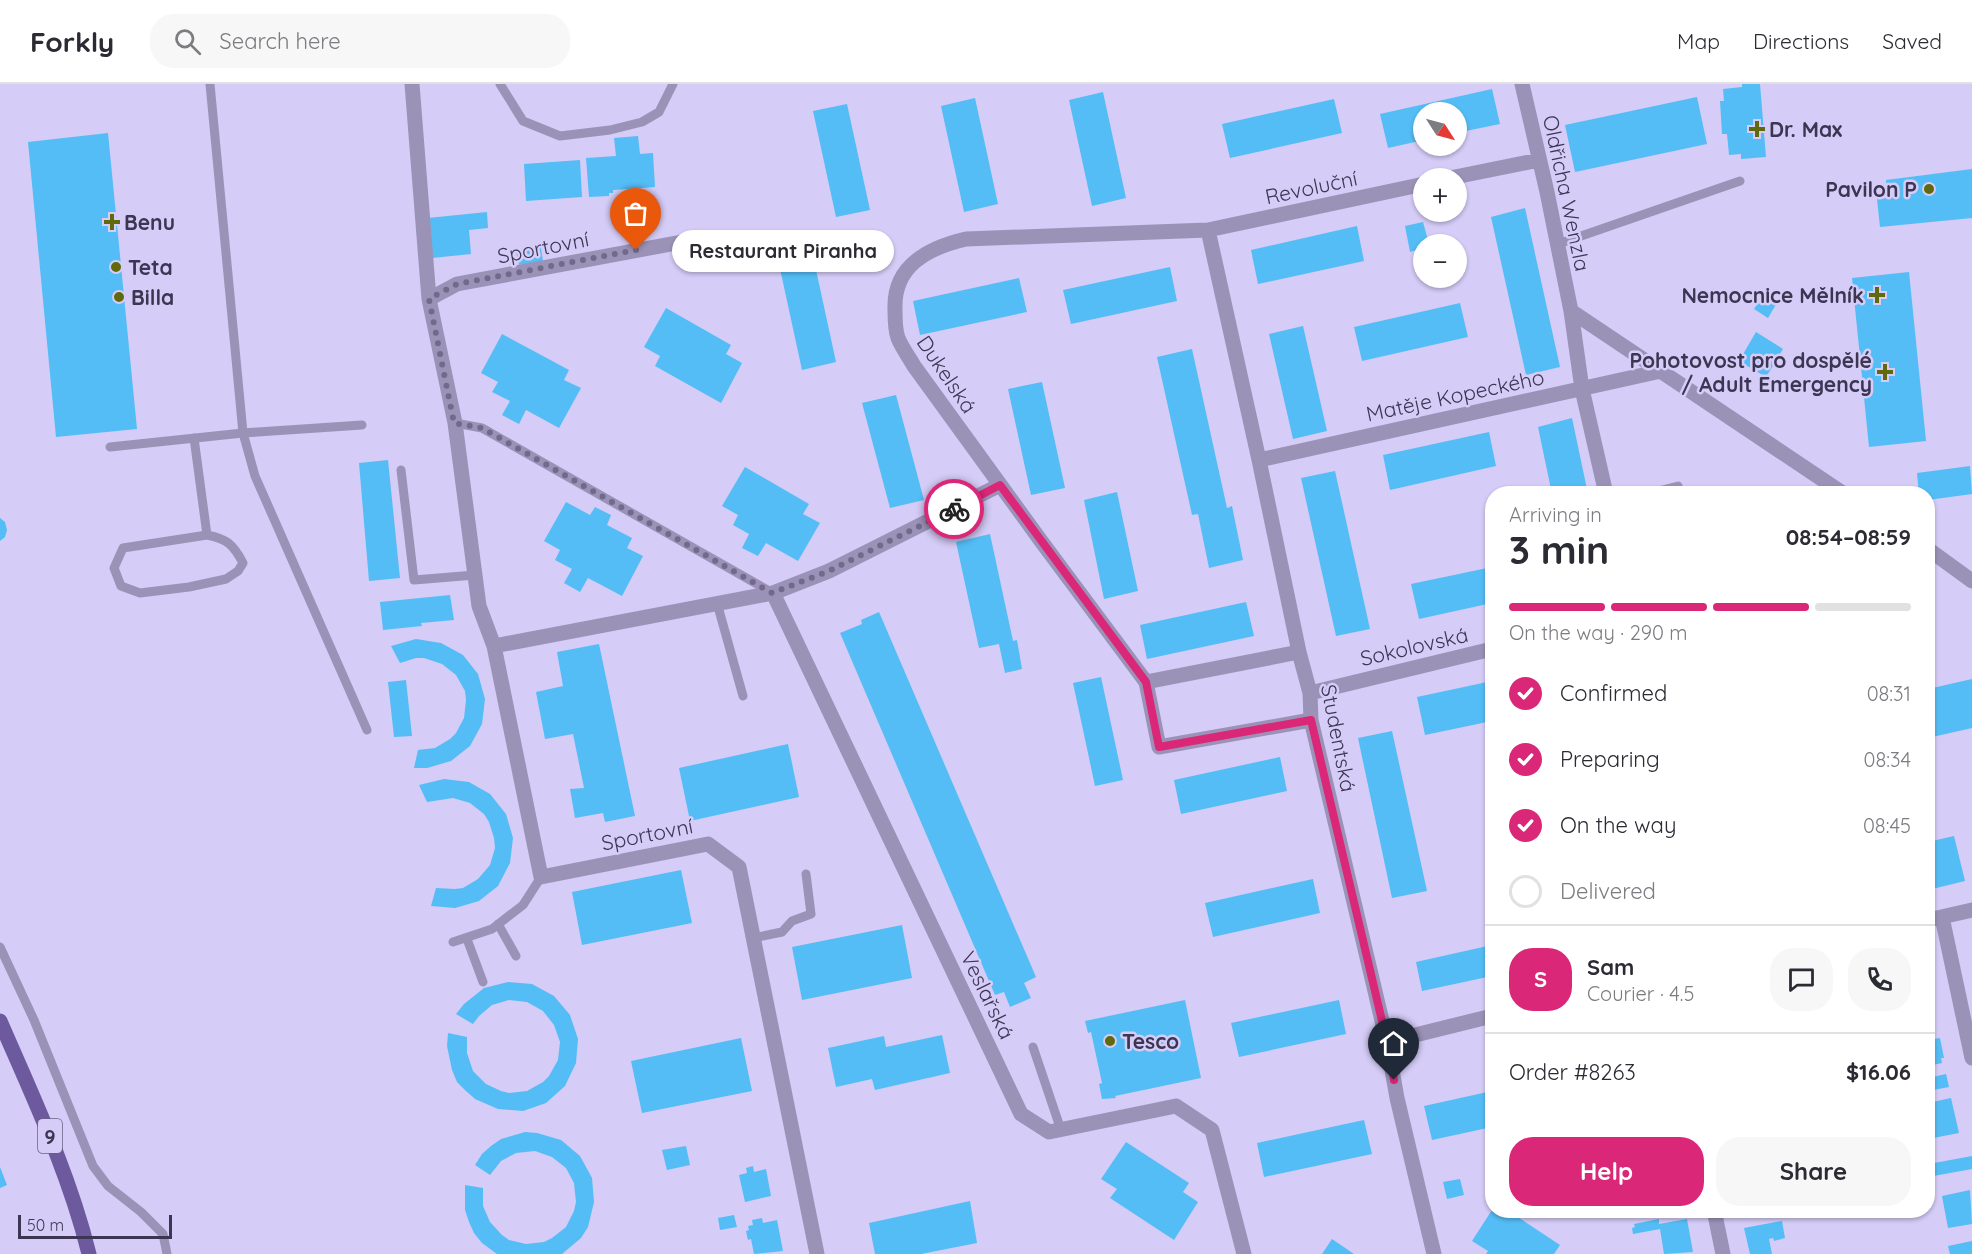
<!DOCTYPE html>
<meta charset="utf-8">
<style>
body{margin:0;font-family:Quicksand,sans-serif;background:#f7f7f7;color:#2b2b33;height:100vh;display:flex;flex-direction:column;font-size:22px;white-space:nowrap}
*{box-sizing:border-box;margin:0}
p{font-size:20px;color:#7c7c81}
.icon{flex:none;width:33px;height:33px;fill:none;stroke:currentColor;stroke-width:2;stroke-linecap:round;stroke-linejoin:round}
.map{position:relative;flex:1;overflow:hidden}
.side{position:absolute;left:1485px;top:402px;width:450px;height:732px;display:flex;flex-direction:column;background:#fff;border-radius:24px;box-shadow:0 2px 4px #0004}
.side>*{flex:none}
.needle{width:39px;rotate:126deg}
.buttons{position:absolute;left:1413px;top:18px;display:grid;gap:12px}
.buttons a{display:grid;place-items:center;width:54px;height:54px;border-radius:50%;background:#fff;box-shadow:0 2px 4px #0004;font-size:30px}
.scale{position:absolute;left:18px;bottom:15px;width:154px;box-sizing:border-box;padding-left:6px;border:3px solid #3d3653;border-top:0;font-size:16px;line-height:21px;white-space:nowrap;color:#3d3653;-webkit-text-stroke:4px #d5ccf7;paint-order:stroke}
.pin{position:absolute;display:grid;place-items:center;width:51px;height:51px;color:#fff;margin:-62px -26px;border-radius:50% 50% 50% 0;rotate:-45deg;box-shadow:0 0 6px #0007}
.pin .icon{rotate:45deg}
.courier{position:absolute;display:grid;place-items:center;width:60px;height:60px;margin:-30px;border:4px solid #db2777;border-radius:50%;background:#fff;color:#222;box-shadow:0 2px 8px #0007}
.bubble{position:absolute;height:42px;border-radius:21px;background:#fff;box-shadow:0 2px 4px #0004;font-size:20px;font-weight:800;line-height:42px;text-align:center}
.overview em{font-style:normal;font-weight:800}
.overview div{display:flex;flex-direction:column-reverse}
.overview{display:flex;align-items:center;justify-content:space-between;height:102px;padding:0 24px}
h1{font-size:39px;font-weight:800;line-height:45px}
.bar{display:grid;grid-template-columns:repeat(4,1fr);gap:9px 6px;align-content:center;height:72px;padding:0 24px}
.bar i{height:8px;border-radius:4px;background:#e1e1e2}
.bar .selected{background:#db2777}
.bar p{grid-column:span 4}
.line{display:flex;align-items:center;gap:15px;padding:0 24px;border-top:2px solid #e1e1e2}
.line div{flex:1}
.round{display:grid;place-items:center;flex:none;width:63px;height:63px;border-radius:24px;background:#f7f7f7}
ol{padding:0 24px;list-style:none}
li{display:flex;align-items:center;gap:18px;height:66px}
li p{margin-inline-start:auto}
li .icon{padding:6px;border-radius:50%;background:#db2777;color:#fff;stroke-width:4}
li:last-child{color:#7c7c81}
li i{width:33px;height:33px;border:3px solid #e1e1e2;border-radius:50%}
.action{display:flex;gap:12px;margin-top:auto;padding:12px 24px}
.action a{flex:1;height:69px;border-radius:24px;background:#db2777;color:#fff;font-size:24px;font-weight:800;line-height:69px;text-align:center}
.action a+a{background:#f7f7f7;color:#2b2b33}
header{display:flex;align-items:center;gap:36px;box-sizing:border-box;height:84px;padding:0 30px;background:#fff;border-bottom:2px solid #e1e1e2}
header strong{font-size:28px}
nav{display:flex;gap:33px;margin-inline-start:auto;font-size:21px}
.search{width:420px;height:54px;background:#f7f7f7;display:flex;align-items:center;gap:15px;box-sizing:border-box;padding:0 21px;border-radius:24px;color:#7c7c81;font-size:22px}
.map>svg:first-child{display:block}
.building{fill:#54bdf5}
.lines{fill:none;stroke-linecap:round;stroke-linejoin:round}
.service{stroke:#9b92b8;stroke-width:9}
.minor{stroke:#9b92b8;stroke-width:15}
.primary{stroke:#6d5a9e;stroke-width:15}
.done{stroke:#726a8c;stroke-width:6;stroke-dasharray:0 10.8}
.route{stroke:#db2777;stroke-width:8}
.poi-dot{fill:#60690c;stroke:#d5ccf7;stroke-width:2}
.labels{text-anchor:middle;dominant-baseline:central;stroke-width:5;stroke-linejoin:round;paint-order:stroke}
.shield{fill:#d5ccf7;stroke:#6b6384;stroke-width:1.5}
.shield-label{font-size:20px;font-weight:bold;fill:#3d3653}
.poi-label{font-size:21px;font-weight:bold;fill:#3d3653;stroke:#d5ccf7;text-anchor:start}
.street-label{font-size:21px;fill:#3d3653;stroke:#d5ccf7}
</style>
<header>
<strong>Forkly</strong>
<div class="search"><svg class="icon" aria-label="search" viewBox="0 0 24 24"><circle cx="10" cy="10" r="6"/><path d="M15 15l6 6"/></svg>Search here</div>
<nav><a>Map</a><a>Directions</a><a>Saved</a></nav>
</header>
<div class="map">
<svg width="1972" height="1170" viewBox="0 0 1972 1170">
<rect width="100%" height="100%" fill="#d5ccf7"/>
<!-- building -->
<path class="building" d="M1742,0H1760L1766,73L1741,75V70L1729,71L1727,50H1722L1720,17H1724L1723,5L1742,3Z
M1492,5L1500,40L1456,49V28H1424V56L1388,64L1380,30Z
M1103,8L1126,114L1092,122L1069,16Z
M1697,13L1707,60L1575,88L1565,41Z
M975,14L998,120L964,128L941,22Z
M1334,15L1342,49L1230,74L1222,40Z
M847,20L870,126L836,133L813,27Z
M108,49L137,345L56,353L28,58Z
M638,52L640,70L653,69L655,103L613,106V109H609V112L589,113L586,74L616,72L614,54Z
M580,76L582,113L526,117L524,80Z
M1972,85V134L1880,143L1877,115L1887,114L1886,96Z
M1525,124L1560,283L1526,291L1491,133Z
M487,128L488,144L469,146L471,170L432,174L428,134Z
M1423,138L1429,160H1424V164L1410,168L1405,142Z
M1357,142L1364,177L1258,200L1251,166Z
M541,164L543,177L519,181L516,168Z
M813,172L836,278L802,286L779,180Z
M1170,183L1177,217L1071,240L1063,206Z
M1909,188L1926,357L1869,363L1852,194Z
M1019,194L1027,228L920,251L913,217Z
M1765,209L1778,217L1768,234L1754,225Z
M1460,219L1468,253L1362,277L1354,243Z
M666,224L731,261L726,270L742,279L721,319L655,282L660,272L644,263Z
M1303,242L1327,347L1293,355L1269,250Z
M1756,248L1783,265L1766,293L1739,277Z
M502,250L569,286L564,296L581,304L559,344L526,326L519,340L502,331L510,317L492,308L498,298L481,289Z
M1192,265L1227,424L1232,422L1243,476L1209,484L1198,430L1192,431L1157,273Z
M1042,298L1065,404L1031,411L1008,305Z
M896,311L924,416L890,424L862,319Z
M1572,334L1588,410H1552L1538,343Z
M1489,348L1496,382L1390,406L1383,371Z
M388,376L400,494L369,497L359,379Z
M1970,382L1972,410L1928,416V410H1919L1917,389Z
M745,383L809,420L803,430L820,439L798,477L766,459L758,472L742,464L749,450L733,441L738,431L722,422Z
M1335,387L1370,545L1336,552L1301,394Z
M1117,408L1138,507L1104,515L1084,416Z
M566,418L590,431L595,423L611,431L607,441L632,454L627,464L643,472L622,512L588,494L580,508L564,499L572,485L555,476L560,466L544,457Z
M0,434L5,438L7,446L5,453L0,457Z
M990,450L1013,557L1017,556L1022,585L1005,589L999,560L979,564L956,458Z
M1492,483V519L1419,535L1411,500Z
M450,511L454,536L421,539L422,542L383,546L380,518Z
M1246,518L1254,552L1147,575L1140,541Z
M879,528L1036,893L1024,899L1031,914L1010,923L1004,908L995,911L840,549L862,540L861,536Z
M416,555L441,559L463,571L478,590L485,615L482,640L470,662L451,677L427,684H414L418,666L435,664L450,655L456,649L464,634L466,616L465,607L456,591L442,580L424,574H416L400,579L391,562Z
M599,560L635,732L605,738L603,729L575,734L570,705L584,704L573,650L545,655L536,608L563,602L557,568Z
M1101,593L1123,696L1095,702L1073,599Z
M1972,595V644L1928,654V605Z
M406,596L412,652L394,653L388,598Z
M1492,597V637L1425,651L1417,613Z
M1392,647L1427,807L1392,814L1358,654Z
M788,660L799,713L690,737L679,684Z
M1280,673L1287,707L1181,730L1174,696Z
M444,695L469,698L490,710L506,730L513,754L510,779L498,802L479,817L455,824L431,822L436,804L455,805L463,804L478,795L490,781L495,764L494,754L489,738L484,730L470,719L453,714L427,718L419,701Z
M1954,752L1965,797L1928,806V758Z
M681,786L692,839L582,861L572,808Z
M1313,795L1320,829L1213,853L1205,819Z
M902,841L912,894L802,916L792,863Z
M1492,861V892L1422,907L1416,878Z
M508,898L532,900L554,912L570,931L578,955L576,979L565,1002L546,1019L523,1027L498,1025L475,1015L466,1007L457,998L452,986L447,962L448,949L467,953V969L473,987L486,1000L501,1007L509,1009L527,1007L543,998L549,992L558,976L560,958L554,941L543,927L527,918L509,916L492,921L479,932L473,940L456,930L464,920L484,904Z
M1185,916L1201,994L1115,1012L1116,1014L1102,1015L1099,1000L1102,999L1091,948L1088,949L1085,937Z
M1339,916L1346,950L1239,973L1231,939Z
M942,951L950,989L875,1006L872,995L836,1003L828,964L884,952L886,963Z
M741,954L752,1007L642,1029L631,977Z
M1940,954L1944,974H1941L1942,979L1928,982V956Z
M1946,990L1949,1003L1928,1007V994Z
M1492,1007V1043L1432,1056L1424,1022Z
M1951,1014L1959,1049L1928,1055V1019Z
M1364,1036L1372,1070L1264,1093L1257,1059Z
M525,1048L537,1049L561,1056L580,1072L592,1094L594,1118L588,1143L581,1154L562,1170H497L482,1159L474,1149L469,1138L465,1126V1101L483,1104V1122L490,1138L502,1151L509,1156L526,1160L544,1158L552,1154L566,1143L574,1127L576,1118L574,1099L566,1084L552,1073L535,1067L516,1069L501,1077L490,1091L475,1081L482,1070L491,1062L501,1055Z
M1126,1058L1189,1099L1183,1108L1198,1118L1174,1156L1110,1114L1117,1105L1101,1095Z
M686,1062L690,1081L667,1086L662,1066Z
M1932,1067L1934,1079L1972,1072V1085L1928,1093V1068Z
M753,1082L754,1088L766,1085L771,1112L745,1118L739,1091L747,1089L746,1084Z
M0,1083L7,1101L0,1104Z
M1460,1095L1464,1111L1447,1115L1443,1098Z
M1970,1106L1972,1140L1948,1144L1942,1112Z
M970,1117L977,1159L921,1170H875L869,1139Z
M1492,1126H1507L1560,1161L1554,1170H1486L1488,1167L1472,1157Z
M734,1131L737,1143L720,1146L718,1134Z
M762,1134L763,1139L777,1136L783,1167L754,1170L751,1155L748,1156L746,1147L749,1146L748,1142L753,1141L752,1136Z
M1659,1135V1140L1687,1135L1693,1168L1664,1170L1660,1145L1633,1150L1632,1144L1635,1143L1634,1140Z
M1782,1137L1785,1154L1774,1157L1773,1154L1769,1155L1772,1170H1750L1744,1144Z
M1332,1155L1354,1170H1322Z
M1972,1157V1170H1950L1948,1162Z"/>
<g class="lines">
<!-- service -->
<path class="service" d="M210,0L243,349L255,392L367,646
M500,0L523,37L560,52L610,46L642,38L659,28L673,0
M1558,160L1740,97
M455,339L482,344L771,508
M194,354L207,451L123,464L114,484L121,502L140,509L189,503L226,495L238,487L243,479C233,460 227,455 207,451
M110,363L243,349L362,341
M401,386L414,496L475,491
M1647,410L1678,402
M717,519L743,612
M498,840L516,872
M753,854L782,848L792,837L811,830L806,790
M467,855L483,898
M453,858L492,845L523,821L541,793
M0,863L34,936L93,1082L108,1102L141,1128L163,1150L167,1170
M1033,963L1061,1046"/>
<!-- minor -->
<path class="minor" d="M412,0L429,215
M1522,0L1547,108L1571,227L1844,410
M1450,94L1539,76
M1208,146L1259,376L1299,568L1310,609L1311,636L1387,958L1397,1014L1434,1170
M703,154L457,200L429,215L455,339L479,522L494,562L541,793L708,760L739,783L817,1170
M1571,227L1582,305L1606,410
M1259,376L1661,287
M1928,465L1972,497
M773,509L1021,1030L1049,1048L1176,1022L1212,1046L1244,1170
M494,562L773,509L829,487L1000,401
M1146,598L1299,568
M1310,609L1492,565
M1311,636L1159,663L1146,598L1041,457L914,282C909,273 902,264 898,254C895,246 895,235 895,226C893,182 927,164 966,155L1208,146L1424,100
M1942,833L1972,974
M1928,836L1972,826
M1387,958L1492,932
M1714,1126L1723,1170"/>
<!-- primary -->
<path class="primary" d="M0,937C33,1013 69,1089 89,1170"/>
</g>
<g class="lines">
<!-- done -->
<path class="done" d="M636,166L457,200L429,215L454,339L482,344L772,509L829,487L954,425"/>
<!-- route -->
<path class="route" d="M954,425L1000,401L1146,598L1159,663L1311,636L1387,958L1394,996"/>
</g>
<!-- markers -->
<g class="poi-dot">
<path d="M1754 36h6v6h6v6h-6v6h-6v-6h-6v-6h6z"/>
<circle cx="1929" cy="105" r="6"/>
<path d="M109 129h6v6h6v6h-6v6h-6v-6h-6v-6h6z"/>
<circle cx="116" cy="183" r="6"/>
<path d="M1874 202h6v6h6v6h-6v6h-6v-6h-6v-6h6z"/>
<circle cx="119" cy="213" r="6"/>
<path d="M1882 279h6v6h6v6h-6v6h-6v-6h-6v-6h6z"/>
<circle cx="1110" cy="957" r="6"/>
</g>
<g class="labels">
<!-- shield labels -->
<rect class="shield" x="38" y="1035" width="24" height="34" rx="4.5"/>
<g class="shield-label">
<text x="50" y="1052">9</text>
</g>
<!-- poi labels -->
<g class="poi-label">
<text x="1769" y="45">Dr. Max</text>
<text x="1917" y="105" text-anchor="end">Pavilon P</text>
<text x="124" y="138">Benu</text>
<text x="128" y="183">Teta</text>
<text x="1864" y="211" text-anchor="end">Nemocnice Mělník</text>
<text x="131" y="213">Billa</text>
<text x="1872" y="276" text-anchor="end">Pohotovost pro dospělé<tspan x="1872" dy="24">/ Adult Emergency</tspan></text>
<text x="1122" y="957">Tesco</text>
</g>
<!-- street labels -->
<g class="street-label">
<text transform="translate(1311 103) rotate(-12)">Revoluční</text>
<text transform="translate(1567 109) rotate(78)">Oldřicha Wenzla</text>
<text transform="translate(543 163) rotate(-11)">Sportovní</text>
<text transform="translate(947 290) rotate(56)">Dukelská</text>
<text transform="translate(1455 311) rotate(-12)">Matěje Kopeckého</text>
<text transform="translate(1414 562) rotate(-13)">Sokolovská</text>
<text transform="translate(1339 654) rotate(79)">Studentská</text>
<text transform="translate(647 750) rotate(-11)">Sportovní</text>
<text transform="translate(988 911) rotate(64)">Veslařská</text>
</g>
</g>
</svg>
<div class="buttons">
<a><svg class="needle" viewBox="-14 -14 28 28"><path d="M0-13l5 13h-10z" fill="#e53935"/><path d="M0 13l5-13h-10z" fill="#7c7c81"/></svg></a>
<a>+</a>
<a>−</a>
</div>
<div class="scale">50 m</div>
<div class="pin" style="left:636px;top:166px;background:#ea580c"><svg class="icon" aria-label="bag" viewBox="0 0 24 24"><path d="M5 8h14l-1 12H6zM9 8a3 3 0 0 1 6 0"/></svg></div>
<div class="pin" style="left:1394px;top:996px;background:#1f2937"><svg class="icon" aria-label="home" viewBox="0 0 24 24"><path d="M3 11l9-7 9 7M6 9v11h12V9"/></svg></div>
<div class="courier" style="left:954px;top:425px"><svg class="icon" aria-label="bike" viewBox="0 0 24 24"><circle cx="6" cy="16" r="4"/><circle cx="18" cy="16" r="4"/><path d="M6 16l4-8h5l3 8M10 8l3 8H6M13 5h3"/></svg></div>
<div class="bubble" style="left:672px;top:146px;width:222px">Restaurant Piranha</div>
<section class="side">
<div class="overview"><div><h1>3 min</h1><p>Arriving in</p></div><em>08:54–08:59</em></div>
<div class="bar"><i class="selected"></i><i class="selected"></i><i class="selected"></i><i></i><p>On the way · 290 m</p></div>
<ol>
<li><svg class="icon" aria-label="check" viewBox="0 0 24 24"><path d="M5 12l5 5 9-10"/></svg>Confirmed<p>08:31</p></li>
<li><svg class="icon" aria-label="check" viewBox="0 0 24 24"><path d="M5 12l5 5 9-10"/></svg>Preparing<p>08:34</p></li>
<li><svg class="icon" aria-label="check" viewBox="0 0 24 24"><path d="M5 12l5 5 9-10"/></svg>On the way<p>08:45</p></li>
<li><i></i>Delivered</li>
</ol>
<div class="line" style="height:108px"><b class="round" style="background:#db2777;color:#fff">S</b><div><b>Sam</b><p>Courier · 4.5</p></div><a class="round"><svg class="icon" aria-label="chat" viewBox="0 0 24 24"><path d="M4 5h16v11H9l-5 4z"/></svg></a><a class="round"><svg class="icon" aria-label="phone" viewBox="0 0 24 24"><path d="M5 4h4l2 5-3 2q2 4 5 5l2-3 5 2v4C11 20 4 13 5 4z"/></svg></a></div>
<div class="line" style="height:78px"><div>Order #8263</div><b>$16.06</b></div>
<div class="action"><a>Help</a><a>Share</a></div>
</section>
</div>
